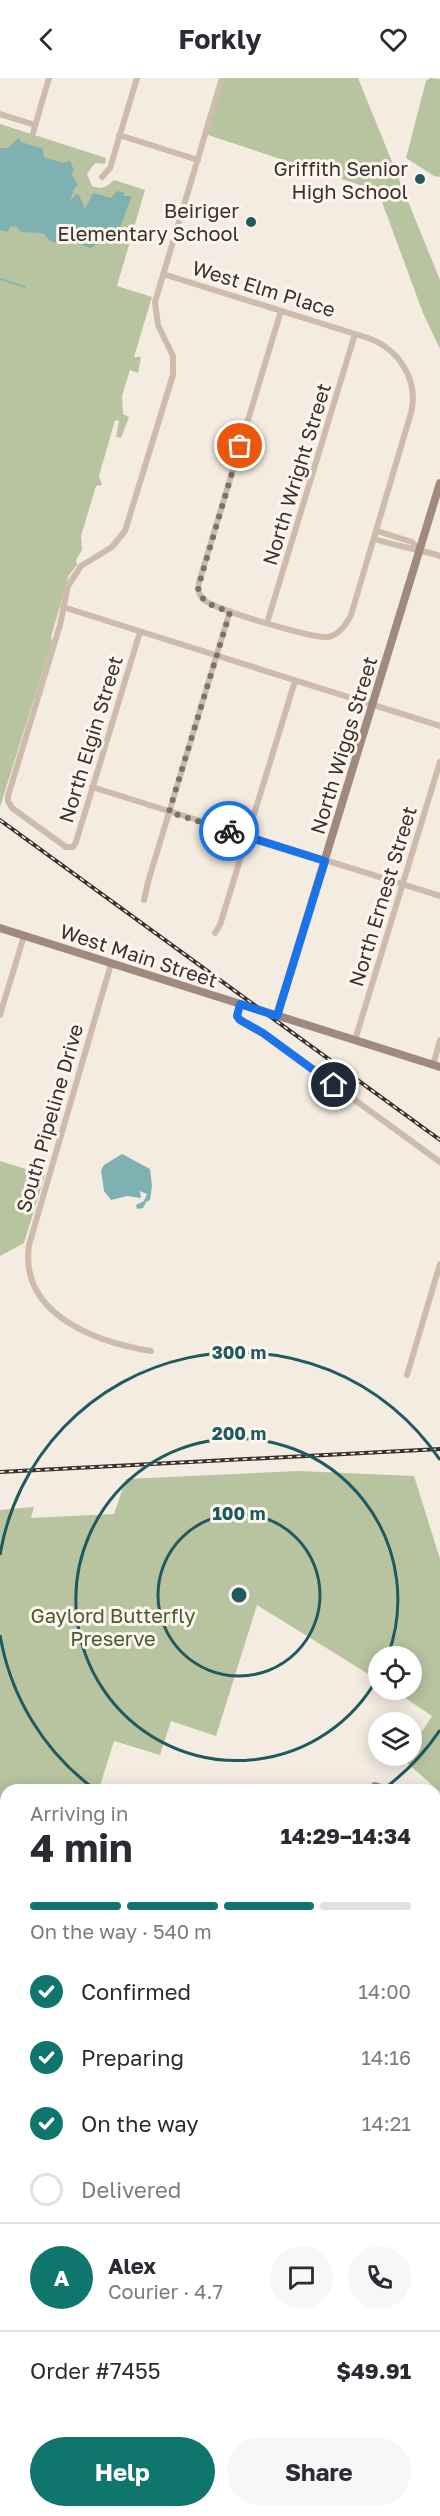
<!DOCTYPE html>
<meta charset="utf-8">
<style>
body{margin:0;font-family:"Golos Text",sans-serif;background:#f7f7f7;color:#2b2b33;height:100vh;display:flex;flex-direction:column;font-size:22px;white-space:nowrap}
*{box-sizing:border-box;margin:0}
p{font-size:20px;color:#7c7c81}
.icon{flex:none;width:33px;height:33px;fill:none;stroke:currentColor;stroke-width:2;stroke-linecap:round;stroke-linejoin:round}
.map{position:relative;flex:1;overflow:hidden}
.panel{position:absolute;left:0px;top:1706px;width:441px;height:734px;display:flex;flex-direction:column;background:#fff;border-radius:18px 18px 0 0;box-shadow:0 3px 15px #0003}
.panel>*{flex:none}
.tools{position:absolute;left:368px;top:1568px;display:grid;gap:12px}
.tools a{display:grid;place-items:center;width:54px;height:54px;border-radius:50%;background:#fff;box-shadow:0 3px 15px #0003;font-size:30px}
.pin{position:absolute;display:grid;place-items:center;width:51px;height:51px;color:#fff;margin:-26px;border:3px solid #fff;border-radius:50%;box-shadow:0 2px 6px #0007}
.courier{position:absolute;display:grid;place-items:center;width:60px;height:60px;margin:-30px;border:4px solid #1a73e8;border-radius:50%;background:#fff;color:#222;box-shadow:0 2px 8px #0007}
.head em{font-style:normal;font-weight:700}
.head div{display:flex;flex-direction:column-reverse}
.head{display:flex;align-items:center;justify-content:space-between;height:102px;padding:0 30px}
h1{font-size:39px;font-weight:700;line-height:45px}
.bar{display:grid;grid-template-columns:repeat(4,1fr);gap:9px 6px;align-content:center;height:72px;padding:0 30px}
.bar i{height:8px;border-radius:4px;background:#e1e1e2}
.bar .on{background:#0f766e}
.bar p{grid-column:span 4}
.line{display:flex;align-items:center;gap:15px;padding:0 30px;border-top:2px solid #e1e1e2}
.line div{flex:1}
.round{display:grid;place-items:center;flex:none;width:63px;height:63px;border-radius:32px;background:#f7f7f7}
ol{padding:0 30px;list-style:none}
li{display:flex;align-items:center;gap:18px;height:66px}
li p{margin-inline-start:auto}
li .icon{padding:6px;border-radius:50%;background:#0f766e;color:#fff;stroke-width:4}
li:last-child{color:#7c7c81}
li i{width:33px;height:33px;border:3px solid #e1e1e2;border-radius:50%}
.cta{display:flex;gap:12px;margin-top:auto;padding:12px 30px}
.cta a{flex:1;height:69px;border-radius:36px;background:#0f766e;color:#fff;font-size:24px;font-weight:700;line-height:69px;text-align:center}
.cta a+a{background:#f7f7f7;color:#2b2b33}
header{display:flex;justify-content:space-between;align-items:center;height:78px;padding:0 30px;background:#fff;font-size:27px;font-weight:700}
.map>svg:first-child{display:block}
.green{fill:#b8c4a0}
.water{fill:#7fb0b2}
.lines{fill:none;stroke-linecap:round;stroke-linejoin:round}
.stream{stroke:#7fb0b2;stroke-width:1.5}
.street{stroke:#cdbbac;stroke-width:6}
.secondary{stroke:#a18a7d;stroke-width:8}
.rail-casing{stroke:#3b302b;stroke-width:4}
.rail{stroke:#fbf5ee;stroke-width:1.5;stroke-dasharray:4.5;stroke-linecap:butt}
.done{stroke:#7c716b;stroke-width:6;stroke-dasharray:0 10.8}
.route{stroke:#1a73e8;stroke-width:8}
.ring{fill:none;stroke:#1f5a5e;stroke-width:3}
.poi-dot{fill:#1f5a5e;stroke:#fbf5ee;stroke-width:2}
.labels{text-anchor:middle;dominant-baseline:central;stroke-width:6;stroke-linejoin:round;paint-order:stroke}
.poi-label{font-size:20px;fill:#3b302b;stroke:#fbf5ee;text-anchor:end}
.street-label{font-size:20px;fill:#3b302b;stroke:#fbf5ee}
.park-label{font-size:20px;fill:#4a5a2e;stroke:#fbf5ee}
.centre{fill:#1f5a5e;stroke:#fbf5ee;stroke-width:3}
.ring-label{font-size:18px;text-anchor:middle;font-weight:bold;fill:#1f5a5e;stroke:#fbf5ee;stroke-width:6;stroke-linejoin:round;paint-order:stroke}
</style>
<header><svg class="icon" aria-label="back" viewBox="0 0 24 24"><path d="M15 5l-7 7 7 7"/></svg>Forkly<svg class="icon" aria-label="heart" viewBox="0 0 24 24"><path d="M12 20l-8-8c-3-5 5-10 8-4 3-6 11-1 8 4z"/></svg></header>
<div class="map">
<svg width="440" height="2438" viewBox="0 0 440 2438">
<rect width="100%" height="100%" fill="#f4ebe1"/>
<!-- green -->
<path class="green" d="M222,0H358L440,202V271L423,235L378,113L205,56Z
M430,0L440,1V99L434,98L406,80L426,3Z
M0,46L106,80L105,86L95,85L87,96L92,108C102,112 107,109 114,102L145,112L117,208L152,219L134,279H141L138,295L130,292L122,318L123,336L129,339L121,360L116,359L119,343L115,342L99,398L102,407L96,408L81,458L82,472L76,482L77,487L69,497L51,559L52,564L0,729Z
M0,1083L45,1097L24,1165L0,1178Z
M298,1393L414,1398L440,1481V1714L404,1682L407,1677H411V1671L432,1638L392,1611H411V1578H378V1602L257,1527L216,1658L171,1643L160,1677L114,1663L99,1711L6,1712V1807L3,1819L6,1821L3,1828L6,1834L3,1845L5,1854L0,1861V1432L34,1429L31,1440L114,1436L126,1401Z
M0,2276L6,2277V2433H158L157,2438H0Z"/>
<!-- water -->
<path class="water" d="M19,60L21,64L43,71L44,79L63,85L70,83L74,92L71,95L78,107L74,111L70,123L76,116L79,117L85,131L93,115L111,120L117,113L124,115V118H132L120,149L91,170C77,167 71,156 57,165L49,162L43,155L21,154L16,148L10,149L8,154L0,152V70H8Z
M122,1076L150,1091L152,1108L150,1122L146,1124L143,1130L137,1131L136,1127L144,1123L147,1116L140,1113L141,1120L127,1118L111,1122L104,1113L101,1092L104,1087Z"/>
<g class="lines">
<!-- stream -->
<path class="stream" d="M0,201L25,209"/>
<!-- street -->
<path class="street" d="M0,36L35,47
M33,55L49,0
M119,57L198,82
M102,99L110,90L137,0
M163,196L368,260C399,271 419,302 411,335L351,537C346,547 339,557 328,559C314,561 212,531 203,521C198,516 198,511 199,504L281,233
M377,453L412,464L420,472
M374,461C396,468 418,471 440,478
M63,529L440,648
M267,545L355,256
M140,554L76,764L73,769H66L12,730L8,723V718L60,547L68,508L81,488L112,469L125,453L173,297V278L158,247L155,224L222,0
M92,709L440,818
M144,822L148,804L230,533
M215,855L220,847L295,603
M111,886L29,1167C19,1236 95,1264 151,1273
M240,926L237,937L239,941L263,955L440,1084
M0,937L24,858
M355,962L440,684
M433,987L440,962
M407,1297L440,1186
M435,1855L440,1862
M435,1907L440,1891"/>
<!-- secondary -->
<path class="secondary" d="M0,850L440,989
M277,938L440,405
M374,1712L375,1708L388,1712
M435,1726L440,1728
M0,2270L6,2272
M435,2406L440,2407
M161,2438L162,2433"/>
<!-- rail casing -->
<g class="rail-casing">
<path id="rail" d="M0,742L440,1062
M0,1394L440,1371"/>
</g>
<!-- rail -->
<use href="#rail" class="rail"/>
</g>
<g class="lines">
<!-- done -->
<path class="done" d="M229,753L169,734L230,534C217,529 201,526 198,510L240,368"/>
<!-- route -->
<path class="route" d="M229,753L325,783L277,938L240,926L237,938L240,942L263,955L334,1007"/>
</g>
<!-- distance rings -->
<g class="ring">
<circle cx="239" cy="1517" r="81"/>
<path d="M378 1599A161 161 0 1 1 388 1577"/>
<path d="M440 1652A242 242 0 0 1 385 1710M93 1710A242 242 0 0 1 0 1557M0 1477A242 242 0 0 1 440 1382"/>
</g>
<!-- markers -->
<g class="poi-dot">
<circle cx="420" cy="101" r="6"/>
<circle cx="251" cy="144" r="6"/>
</g>
<g class="labels">
<!-- poi labels -->
<g class="poi-label">
<text x="408" y="90">Griffith Senior<tspan x="408" dy="23">High School</tspan></text>
<text x="239" y="132">Beiriger<tspan x="239" dy="23">Elementary School</tspan></text>
</g>
<!-- street labels -->
<g class="street-label">
<text transform="translate(264 210) rotate(17)">West Elm Place</text>
<text transform="translate(296 396) rotate(-73)">North Wright Street</text>
<text transform="translate(90 661) rotate(-73)">North Elgin Street</text>
<text transform="translate(343 667) rotate(-73)">North Wiggs Street</text>
<text transform="translate(382 818) rotate(-73)">North Ernest Street</text>
<text transform="translate(139 877) rotate(18)">West Main Street</text>
<text transform="translate(49 1040) rotate(-74)">South Pipeline Drive</text>
</g>
<!-- park labels -->
<g class="park-label">
<text x="113" y="1537">Gaylord Butterfly<tspan x="113" dy="23">Preserve</tspan></text>
</g>
</g>
<circle cx="239" cy="1517" r="9" class="centre"/>
<g class="ring-label">
<text x="239" y="1281">300 m</text>
<text x="239" y="1362">200 m</text>
<text x="239" y="1442">100 m</text>
</g>
</svg>
<div class="tools">
<a><svg class="icon" aria-label="locate" viewBox="0 0 24 24"><circle cx="12" cy="12" r="6"/><path d="M12 2v4M12 18v4M2 12h4M18 12h4"/></svg></a>
<a><svg class="icon" aria-label="layers" viewBox="0 0 24 24"><path d="M12 4l9 5-9 5-9-5zM3 14l9 5 9-5"/></svg></a>
</div>
<div class="pin" style="left:240px;top:368px;background:#ea580c"><svg class="icon" aria-label="bag" viewBox="0 0 24 24"><path d="M5 8h14l-1 12H6zM9 8a3 3 0 0 1 6 0"/></svg></div>
<div class="pin" style="left:334px;top:1007px;background:#1f2937"><svg class="icon" aria-label="home" viewBox="0 0 24 24"><path d="M3 11l9-7 9 7M6 9v11h12V9"/></svg></div>
<div class="courier" style="left:229px;top:753px"><svg class="icon" aria-label="bike" viewBox="0 0 24 24"><circle cx="6" cy="16" r="4"/><circle cx="18" cy="16" r="4"/><path d="M6 16l4-8h5l3 8M10 8l3 8H6M13 5h3"/></svg></div>
<section class="panel">
<div class="head"><div><h1>4 min</h1><p>Arriving in</p></div><em>14:29–14:34</em></div>
<div class="bar"><i class="on"></i><i class="on"></i><i class="on"></i><i></i><p>On the way · 540 m</p></div>
<ol>
<li><svg class="icon" aria-label="check" viewBox="0 0 24 24"><path d="M5 12l5 5 9-10"/></svg>Confirmed<p>14:00</p></li>
<li><svg class="icon" aria-label="check" viewBox="0 0 24 24"><path d="M5 12l5 5 9-10"/></svg>Preparing<p>14:16</p></li>
<li><svg class="icon" aria-label="check" viewBox="0 0 24 24"><path d="M5 12l5 5 9-10"/></svg>On the way<p>14:21</p></li>
<li><i></i>Delivered</li>
</ol>
<div class="line" style="height:108px"><b class="round" style="background:#0f766e;color:#fff">A</b><div><b>Alex</b><p>Courier · 4.7</p></div><a class="round"><svg class="icon" aria-label="chat" viewBox="0 0 24 24"><path d="M4 5h16v11H9l-5 4z"/></svg></a><a class="round"><svg class="icon" aria-label="phone" viewBox="0 0 24 24"><path d="M5 4h4l2 5-3 2q2 4 5 5l2-3 5 2v4C11 20 4 13 5 4z"/></svg></a></div>
<div class="line" style="height:78px"><div>Order #7455</div><b>$49.91</b></div>
<div class="cta"><a>Help</a><a>Share</a></div>
</section>
</div>
